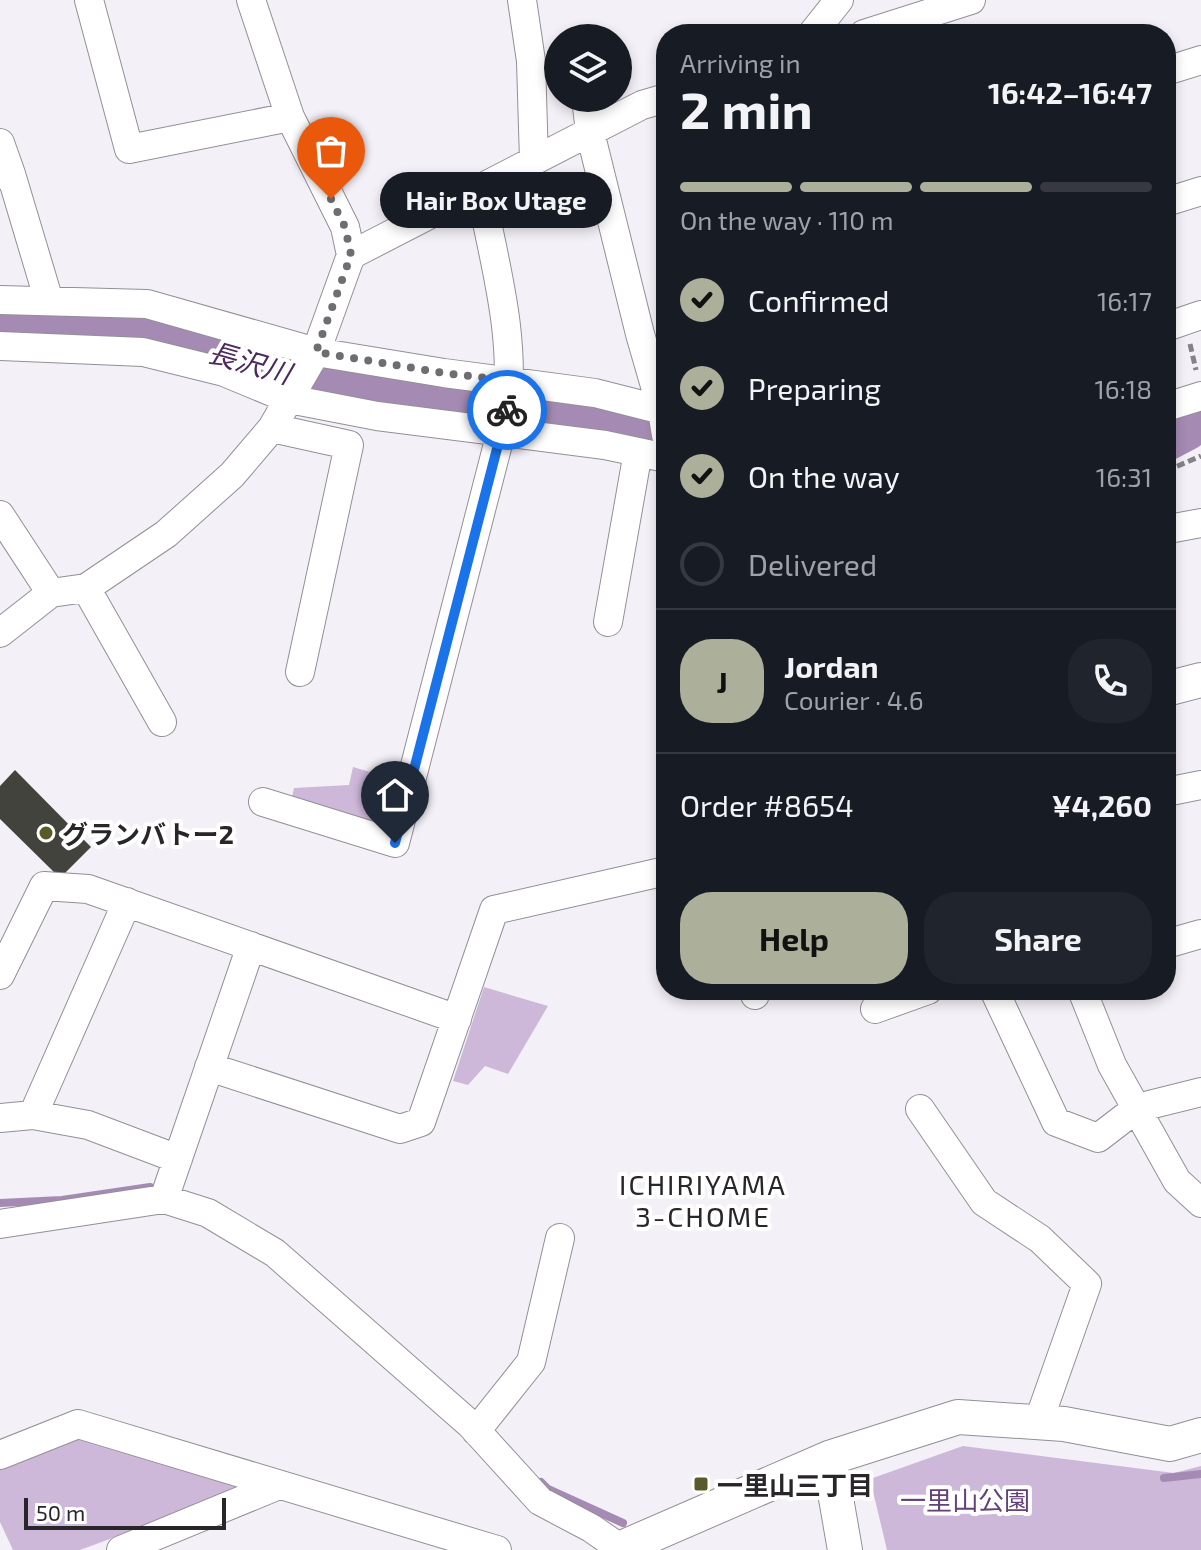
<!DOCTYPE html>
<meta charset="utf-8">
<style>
body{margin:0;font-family:"Exo 2","Noto Sans JP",sans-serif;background:#20242c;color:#f1f3f6;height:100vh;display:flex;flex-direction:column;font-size:30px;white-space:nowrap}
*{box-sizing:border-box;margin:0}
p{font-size:26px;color:#9ea1a6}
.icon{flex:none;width:44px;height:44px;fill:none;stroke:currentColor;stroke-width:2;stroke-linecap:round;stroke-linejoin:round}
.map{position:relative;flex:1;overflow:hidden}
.details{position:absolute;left:656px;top:24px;width:520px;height:976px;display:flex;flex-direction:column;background:#171b24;border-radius:32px;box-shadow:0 4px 12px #0003}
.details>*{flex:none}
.fabs{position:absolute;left:544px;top:24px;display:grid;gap:16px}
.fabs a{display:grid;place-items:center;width:88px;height:88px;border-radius:50%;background:#171b24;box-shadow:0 4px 12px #0003;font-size:40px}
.scale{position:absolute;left:24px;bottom:20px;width:202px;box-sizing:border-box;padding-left:8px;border:4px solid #282629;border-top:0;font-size:22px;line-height:28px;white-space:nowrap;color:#282629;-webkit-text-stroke:6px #fff;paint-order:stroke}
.pin{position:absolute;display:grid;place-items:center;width:68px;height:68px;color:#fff;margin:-82px -34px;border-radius:50% 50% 50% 0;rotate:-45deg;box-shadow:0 0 8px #0007}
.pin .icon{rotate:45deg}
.courier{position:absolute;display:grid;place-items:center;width:80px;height:80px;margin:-40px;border:6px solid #1a73e8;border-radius:50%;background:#fff;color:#222;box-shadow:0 2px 10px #0007}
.bubble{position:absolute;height:56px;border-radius:28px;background:#171b24;box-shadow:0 4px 12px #0003;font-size:26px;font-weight:700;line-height:56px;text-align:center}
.headline em{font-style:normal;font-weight:700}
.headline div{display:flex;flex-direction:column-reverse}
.headline{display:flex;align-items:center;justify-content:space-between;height:136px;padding:0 24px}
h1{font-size:52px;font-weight:700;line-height:60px}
.bar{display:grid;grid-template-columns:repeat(4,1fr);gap:12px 8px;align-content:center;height:96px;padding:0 24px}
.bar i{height:10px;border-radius:6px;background:#363941}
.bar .on{background:#acaf9a}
.bar p{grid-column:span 4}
.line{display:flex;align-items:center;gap:20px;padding:0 24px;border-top:2px solid #363941}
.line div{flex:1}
.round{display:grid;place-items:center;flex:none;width:84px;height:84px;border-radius:32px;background:#20242c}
ol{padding:0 24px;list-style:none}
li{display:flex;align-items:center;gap:24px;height:88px}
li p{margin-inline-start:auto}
li .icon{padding:8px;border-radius:50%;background:#acaf9a;color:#111;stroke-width:4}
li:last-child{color:#9ea1a6}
li i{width:44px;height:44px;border:4px solid #363941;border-radius:50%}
.button{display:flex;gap:16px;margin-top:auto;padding:16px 24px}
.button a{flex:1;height:92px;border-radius:32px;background:#acaf9a;color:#111;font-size:32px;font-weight:700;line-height:92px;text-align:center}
.button a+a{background:#20242c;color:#f1f3f6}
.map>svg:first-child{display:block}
.green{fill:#ceb8da}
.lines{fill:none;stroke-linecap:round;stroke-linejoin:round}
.stream{stroke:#a58bb3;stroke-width:8}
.river{stroke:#a58bb3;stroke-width:48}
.building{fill:#42433c}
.minor-casing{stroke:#938f96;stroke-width:30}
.tertiary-casing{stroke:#938f96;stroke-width:36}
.path{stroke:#858387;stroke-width:5;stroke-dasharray:8 4;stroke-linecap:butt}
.minor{stroke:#fff;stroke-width:28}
.tertiary{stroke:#fff;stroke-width:34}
.done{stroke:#6f6d71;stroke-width:8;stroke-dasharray:0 14.4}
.route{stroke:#1a73e8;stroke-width:10}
.poi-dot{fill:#585b29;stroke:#fff;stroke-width:3}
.labels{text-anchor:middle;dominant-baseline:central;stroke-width:8;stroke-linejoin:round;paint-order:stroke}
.poi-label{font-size:26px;font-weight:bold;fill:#282629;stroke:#fff;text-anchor:start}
.park-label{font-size:26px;fill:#644176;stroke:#fff}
.water-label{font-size:28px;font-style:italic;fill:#4c2a5d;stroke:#fff}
.neighbourhood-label{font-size:28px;letter-spacing:2px;fill:#282629;stroke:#fff}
</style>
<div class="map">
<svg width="1201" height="1550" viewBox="0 0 1201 1550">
<rect width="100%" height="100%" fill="#f4f0f7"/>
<!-- green -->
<path class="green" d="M353,767L397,780L389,809L370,821L291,802L294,788L349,785Z
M484,987L548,1006L508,1074L485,1066L468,1085L453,1081Z
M78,1424L250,1487L80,1550H13L0,1522V1462Z
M963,1446L1174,1473L1201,1466V1550H887L870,1479Z"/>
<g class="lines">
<!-- stream -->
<path class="stream" d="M0,1203L62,1200L150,1187
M1164,1478L1201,1474
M541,1482L548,1489L623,1523"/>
<!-- river -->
<path class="river" d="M0,330L140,328L284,375L544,411L642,434
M1166,437L1185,427"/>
</g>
<!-- building -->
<path class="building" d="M15,770L91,847L60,878L0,819V786Z"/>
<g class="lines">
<!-- minor casing -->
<g class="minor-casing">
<path id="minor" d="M89,0L129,149L290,117
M522,0L531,61L534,161
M812,34L839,0
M864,34L971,0
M1166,71L1201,60
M586,98L590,132L640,334L662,410L666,435
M0,143L11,174
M0,175L11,174L49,301
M1166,202L1201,191
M351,255L642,105L666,98
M0,300L147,304L316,352L444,373L595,393L666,411
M1166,327L1201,315
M0,346L143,352L224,372L289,399L377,416L605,445L666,458
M1166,407L1201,396
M272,428L349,445L300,672
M0,515L51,593
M1174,528L1201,523
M86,588L162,722
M608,622L638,452
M0,633L51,593L86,588L166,534L232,475L272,428L316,352L351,255L345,227L290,117L251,0
M1166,792L1201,785
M263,802L395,843L506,413C517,338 494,262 480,188
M1166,944L1201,934
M0,975L44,886L88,889L457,1019
M754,990L755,995
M994,990L1056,1122L1098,1138L1137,1108L1201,1092
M1082,990L1112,1065L1177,1181L1201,1203
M875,1009L928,990
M209,1067L400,1129L421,1122L494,910L666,871
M920,1109L984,1202L1040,1239L1087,1284L1038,1423
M33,1115L127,902
M0,1118L33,1115L88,1125L178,1159
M164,1199L251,946
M0,1224L164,1199L208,1213L275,1253L471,1425L540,1501L591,1528L620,1548
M476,1431L531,1362L560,1238
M0,1455L78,1424L497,1550
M121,1550L279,1485"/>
</g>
<!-- tertiary casing -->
<g class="tertiary-casing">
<path id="tertiary" d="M1166,689L1201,680
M829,1458L845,1550
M617,1550L829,1458L958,1417L1064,1424L1170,1444L1201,1435"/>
</g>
<!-- path -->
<path class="path" d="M1190,344L1196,370
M1166,471L1201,456"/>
<!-- minor -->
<use href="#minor" class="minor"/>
<!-- tertiary -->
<use href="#tertiary" class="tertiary"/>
</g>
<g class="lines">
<!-- done -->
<path class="done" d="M331,199L345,227L351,255L316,352L444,373L511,381L507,410"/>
<!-- route -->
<path class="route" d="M395,843L507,410"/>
</g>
<!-- markers -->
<g class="poi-dot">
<circle cx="46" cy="833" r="8"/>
<rect x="693" y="1476" width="16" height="16" rx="4"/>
</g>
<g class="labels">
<!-- poi labels -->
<g class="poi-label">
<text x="62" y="833">グランバトー2</text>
<text x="717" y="1484">一里山三丁目</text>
</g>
<!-- park labels -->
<g class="park-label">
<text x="965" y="1499">一里山公園</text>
</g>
<!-- water labels -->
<g class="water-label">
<text transform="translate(250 362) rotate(16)">長沢川</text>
</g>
<!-- neighbourhood labels -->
<g class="neighbourhood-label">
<text x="703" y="1184">ICHIRIYAMA<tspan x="703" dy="32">3-CHOME</tspan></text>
</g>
</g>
</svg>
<div class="fabs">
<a><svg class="icon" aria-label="layers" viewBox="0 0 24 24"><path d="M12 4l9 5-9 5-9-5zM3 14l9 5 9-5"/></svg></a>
</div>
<div class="scale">50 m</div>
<div class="pin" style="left:331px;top:199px;background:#ea580c"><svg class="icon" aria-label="bag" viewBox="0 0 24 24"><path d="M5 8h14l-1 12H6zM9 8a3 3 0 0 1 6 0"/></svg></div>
<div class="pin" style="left:395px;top:843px;background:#1f2937"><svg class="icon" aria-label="home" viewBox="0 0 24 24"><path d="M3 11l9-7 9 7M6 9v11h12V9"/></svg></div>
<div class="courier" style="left:507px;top:410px"><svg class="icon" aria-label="bike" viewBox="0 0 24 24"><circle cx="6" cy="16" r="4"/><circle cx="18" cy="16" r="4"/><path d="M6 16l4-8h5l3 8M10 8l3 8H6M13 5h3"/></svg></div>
<div class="bubble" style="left:380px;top:172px;width:232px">Hair Box Utage</div>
<section class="details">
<div class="headline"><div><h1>2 min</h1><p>Arriving in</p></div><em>16:42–16:47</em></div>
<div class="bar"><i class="on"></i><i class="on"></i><i class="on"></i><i></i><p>On the way · 110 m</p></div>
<ol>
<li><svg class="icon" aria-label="check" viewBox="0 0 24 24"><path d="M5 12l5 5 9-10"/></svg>Confirmed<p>16:17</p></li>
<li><svg class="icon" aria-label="check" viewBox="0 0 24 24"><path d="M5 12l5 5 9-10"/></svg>Preparing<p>16:18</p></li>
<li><svg class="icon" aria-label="check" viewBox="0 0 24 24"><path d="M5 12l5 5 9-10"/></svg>On the way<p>16:31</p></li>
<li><i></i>Delivered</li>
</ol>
<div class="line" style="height:144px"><b class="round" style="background:#acaf9a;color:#111">J</b><div><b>Jordan</b><p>Courier · 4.6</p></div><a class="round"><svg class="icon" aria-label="phone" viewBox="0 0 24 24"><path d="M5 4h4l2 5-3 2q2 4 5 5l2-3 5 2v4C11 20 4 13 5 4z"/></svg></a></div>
<div class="line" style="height:104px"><div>Order #8654</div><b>¥4,260</b></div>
<div class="button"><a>Help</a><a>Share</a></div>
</section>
</div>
